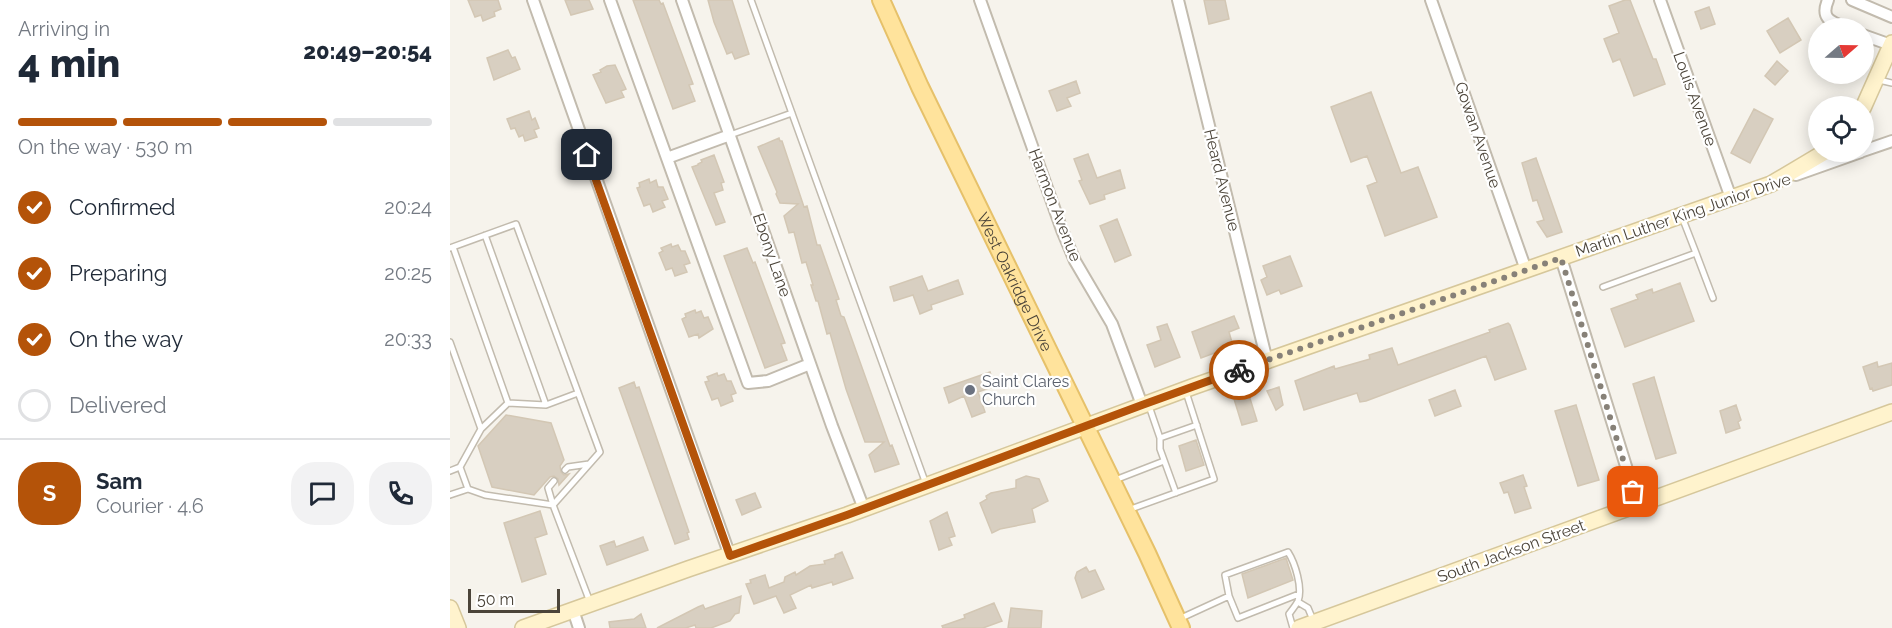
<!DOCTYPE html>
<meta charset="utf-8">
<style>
body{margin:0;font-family:Raleway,sans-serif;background:#f2f2f3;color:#1f2937;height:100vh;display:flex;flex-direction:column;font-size:22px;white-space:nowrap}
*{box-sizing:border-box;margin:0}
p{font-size:20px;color:#747a83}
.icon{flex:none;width:33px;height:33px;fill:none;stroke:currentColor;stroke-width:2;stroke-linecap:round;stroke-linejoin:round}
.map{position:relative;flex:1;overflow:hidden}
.details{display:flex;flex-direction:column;background:#fff;width:450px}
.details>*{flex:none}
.needle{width:39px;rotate:70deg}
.fabs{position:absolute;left:1358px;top:18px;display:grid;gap:12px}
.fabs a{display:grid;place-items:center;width:66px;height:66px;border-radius:50%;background:#fff;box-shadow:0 3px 15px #0003;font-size:30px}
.scale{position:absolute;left:18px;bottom:15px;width:92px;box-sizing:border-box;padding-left:6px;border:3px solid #4b4439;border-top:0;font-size:16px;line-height:21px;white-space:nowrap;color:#4b4439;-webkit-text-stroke:4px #fff;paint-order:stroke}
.pin{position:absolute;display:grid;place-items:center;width:51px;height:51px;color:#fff;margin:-26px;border-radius:12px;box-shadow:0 3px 9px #0006}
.courier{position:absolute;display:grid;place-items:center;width:60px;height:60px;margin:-30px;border:4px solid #b45309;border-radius:50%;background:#fff;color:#222;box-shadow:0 2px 8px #0007}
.overview em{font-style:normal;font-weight:800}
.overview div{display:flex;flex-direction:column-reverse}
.overview{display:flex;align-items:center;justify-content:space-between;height:102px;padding:0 18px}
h1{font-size:39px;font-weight:800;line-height:45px}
.bar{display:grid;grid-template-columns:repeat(4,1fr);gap:9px 6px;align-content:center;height:72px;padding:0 18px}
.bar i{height:8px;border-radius:4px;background:#e0e1e3}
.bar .current{background:#b45309}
.bar p{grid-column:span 4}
.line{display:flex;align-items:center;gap:15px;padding:0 18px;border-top:2px solid #e0e1e3}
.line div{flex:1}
.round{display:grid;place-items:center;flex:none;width:63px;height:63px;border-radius:24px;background:#f2f2f3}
ol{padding:0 18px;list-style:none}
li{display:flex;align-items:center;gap:18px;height:66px}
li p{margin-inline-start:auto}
li .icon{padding:6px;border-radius:50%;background:#b45309;color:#fff;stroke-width:4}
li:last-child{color:#747a83}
li i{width:33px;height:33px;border:3px solid #e0e1e3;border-radius:50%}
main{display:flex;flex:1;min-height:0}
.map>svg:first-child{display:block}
.building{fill:#d8cfc1;stroke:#d3c7b4;stroke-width:1.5}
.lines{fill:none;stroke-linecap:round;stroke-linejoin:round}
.lane-casing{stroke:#c2bbae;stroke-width:8}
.street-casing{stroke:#c2bbae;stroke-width:14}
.secondary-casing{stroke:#d6c79b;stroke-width:18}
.primary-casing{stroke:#e6c16a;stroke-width:20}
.lane{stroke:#fff;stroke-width:5}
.street{stroke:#fff;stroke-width:10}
.secondary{stroke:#fff3cd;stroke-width:15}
.primary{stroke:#ffe39c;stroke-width:16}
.done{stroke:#878178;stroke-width:6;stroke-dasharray:0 10.8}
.route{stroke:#b45309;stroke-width:8}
.worship-dot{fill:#6b7280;stroke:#fff;stroke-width:2}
.labels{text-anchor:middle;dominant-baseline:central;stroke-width:4.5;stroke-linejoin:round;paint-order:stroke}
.street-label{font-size:16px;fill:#4b4439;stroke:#fff}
.worship-label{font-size:16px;fill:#5b616d;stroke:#fff;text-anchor:start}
</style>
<main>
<section class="details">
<div class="overview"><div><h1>4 min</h1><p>Arriving in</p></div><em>20:49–20:54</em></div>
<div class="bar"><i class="current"></i><i class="current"></i><i class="current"></i><i></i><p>On the way · 530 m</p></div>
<ol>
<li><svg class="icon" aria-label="check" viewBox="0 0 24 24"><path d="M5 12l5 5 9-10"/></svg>Confirmed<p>20:24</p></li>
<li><svg class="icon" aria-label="check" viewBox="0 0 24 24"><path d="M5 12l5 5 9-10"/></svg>Preparing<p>20:25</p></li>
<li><svg class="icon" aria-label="check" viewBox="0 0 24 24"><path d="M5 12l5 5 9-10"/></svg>On the way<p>20:33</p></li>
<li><i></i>Delivered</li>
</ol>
<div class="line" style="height:108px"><b class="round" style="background:#b45309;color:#fff">S</b><div><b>Sam</b><p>Courier · 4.6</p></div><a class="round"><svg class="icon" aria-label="chat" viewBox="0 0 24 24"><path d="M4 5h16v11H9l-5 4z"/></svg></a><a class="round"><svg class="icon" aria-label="phone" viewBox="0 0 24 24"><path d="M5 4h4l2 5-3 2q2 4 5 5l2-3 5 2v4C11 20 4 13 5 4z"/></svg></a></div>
</section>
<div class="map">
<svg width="1442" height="628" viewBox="0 0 1442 628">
<rect width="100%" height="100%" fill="#f6f3ec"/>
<!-- building -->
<path class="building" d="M18,0H48L51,9L44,12L45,16L33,21L31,15L25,17Z
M115,0H139L143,9L121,15Z
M183,0H209L211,4L213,3L243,84L239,85L245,101L223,109Z
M258,0H282L299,54L285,59L282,52L277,54L264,22Z
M754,0H775L779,19L759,24Z
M1175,0H1180L1203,59H1206L1215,84L1184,96L1170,59L1163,62L1154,39L1169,33L1159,6Z
M1259,7L1265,24L1251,29L1245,12Z
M1338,18L1351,40L1330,53L1317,31Z
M58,50L62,58L65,57L70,69L44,80L37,58Z
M1327,61L1338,71L1325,85L1315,76Z
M165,65L176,89L171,91L174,97L156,103L143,75L151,72L150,70L157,66Z
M626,81L630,93L617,98L621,106L607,111L599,91Z
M921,92L951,173L968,167L987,217L935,236L917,186L927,182L917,156L901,162L881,107Z
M1304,109L1323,119L1300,163L1281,153Z
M79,111L82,120L85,118L89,128L84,130L87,137L75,141L73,135L69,137L65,128L61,129L57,119Z
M329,138L330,141H332L354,207L357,206L367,245H370L389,299L386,300L391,316L394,317L440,446L442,445L449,464L425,472L419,455L434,442H415L396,389L380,333L377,334L368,301H366L361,285H363L356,262L352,263L344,232L339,233L334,216L348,204L330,203L326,194L327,192L308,147Z
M638,154L647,178L670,170L675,188L654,195L655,199L640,204L629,181L632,180L624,159Z
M264,155L274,182L271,183L273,190L264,193L275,222L266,225L242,167L248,165V164L252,162L251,160Z
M1086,158L1112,232L1097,237L1087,222L1094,220L1087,200L1083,201L1072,163Z
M199,179L200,183L206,180L208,187H213L218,199L212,201L215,207L203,212L200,204L194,206L187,188L190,187L189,183Z
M667,219L681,255L665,262L650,226Z
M221,244L222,247L228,245L231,251H235L240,263L234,265L237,272L225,276L222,268L216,270L209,253L213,251L211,248Z
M297,248L303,263L305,262L335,343L331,344L337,360L315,368L274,256Z
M840,256L852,286L831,294L829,290L817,295L811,280L817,277L813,266Z
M472,276L478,291L508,280L513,294L481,305L482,309L470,314L463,295L444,301L440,287Z
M1230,283L1244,321L1175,347L1161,309L1188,299L1186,295L1202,289L1203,293Z
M245,310L246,313L251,311L254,318L258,317L263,329L249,338L248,334L239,337L232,319L236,317L235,314Z
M784,316L789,328L779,332L783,346L751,358L742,332Z
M1058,323L1060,325L1076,369L1045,380L1036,356L916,401L910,402L907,393L854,410L845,381L884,366L885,369L920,359L919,355L942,348L948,365L1040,332L1039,330Z
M717,324L730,357L705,367L697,345L711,340L707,327Z
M1427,362L1428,367L1442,363V385L1423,391L1422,388L1420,389L1413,367Z
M540,372L545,386L528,392L535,412L522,417L514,396L499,403L494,388Z
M267,373L268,376L274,374L277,381H281L286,393L281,395L283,401L271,406L268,398L262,400L255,382L259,381L257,377Z
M1204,377L1226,453L1206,459L1183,384Z
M184,382L186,388L189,387L239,532L237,533L239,539L225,544L169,388Z
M829,387L833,405L826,410L817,391Z
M1005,390L1011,406L985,416L979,400Z
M798,392L807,421L792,425L784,399Z
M1126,405L1149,480L1128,486L1105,411Z
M1286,405L1291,420L1288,422L1290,428L1276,433L1270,411Z
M56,415L101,423L114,460L110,466L111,472L114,475L119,474L109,485L108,479L104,476L100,477L84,495L42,487L28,446Z
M746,440L754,465L736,471L729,446Z
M1073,475L1077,486L1074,487L1081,508L1065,513L1058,492L1054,493L1050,483Z
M576,476L589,479L598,501L582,509L585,522L550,529L542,533L530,503L537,499L536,496L541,493L566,488V480Z
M305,493L311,507L292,515L286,500Z
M90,511L97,534L85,538L96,574L72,582L54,523Z
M497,512L505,536L499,538L502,545L489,550L480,521Z
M193,537L198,550L157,565L150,546L164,541L166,547Z
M392,552L403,578L383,585L382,582L362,588L361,585L340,595L346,608L334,613L326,596L304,604L296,584L301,583L300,580L315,575L319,588L334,582L335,577L345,572L346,575L360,566L375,564L374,561L385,558V555Z
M836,558L843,580L798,598L792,574Z
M636,567L639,572L645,570L654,589L632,598L625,578L627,572Z
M291,596L289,613L285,614L280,621L261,628H246L245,625L236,628H207L248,607L253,605L255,609Z
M544,603L552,621L533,628H493L492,626L515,618L514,615Z
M561,608L592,611L591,628H558Z
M191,614L196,628H160L159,622L184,619Z"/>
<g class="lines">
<!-- lane casing -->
<g class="lane-casing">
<path id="lane" d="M301,0L476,484
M1429,80L1442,83
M280,135L342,113
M35,235L96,405
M3,247L58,403
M0,248L66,224L150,452L103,505L140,602
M1246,253L1263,298
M1153,287L1246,253L1232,217
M0,342L31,429L58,403L96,405L128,393
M699,406L710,438V449L726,493
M710,438L747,425
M10,467L31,429
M115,470L118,467L139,464
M0,471L10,467L18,489L0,495
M665,480L714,461
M18,489L35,495L103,505L98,488L104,481
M678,510L764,479L736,392
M779,596L775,575L838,552C845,563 853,588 848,601C846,605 842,610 839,614L843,628
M848,602L858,608L863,620
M729,619L779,596L788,618L849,594"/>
</g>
<!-- street casing -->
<g class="street-casing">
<path id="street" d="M83,0L280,556
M160,0L298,383L318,381L360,364
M232,0L382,426L414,509
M530,0L612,230L625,261L662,324L692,405
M728,0L817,361
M981,0L1076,270
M1210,0L1281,198
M1378,0C1370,19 1381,22 1397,28
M1402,0L1442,17
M1413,35L1441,45
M1413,151L1442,141
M217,158L280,135
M1346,175L1411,152
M1111,258L1180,479L1186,505
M123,610L129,628"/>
</g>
<!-- secondary casing -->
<g class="secondary-casing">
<path id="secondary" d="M1413,108L1442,43
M0,608L8,628
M73,628L238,569L397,515L742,387L1321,184L1375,152
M849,628L1442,412"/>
</g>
<!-- primary casing -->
<g class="primary-casing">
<g id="primary">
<path id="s1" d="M431,0L470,87L697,553L731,628"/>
</g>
</g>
<!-- lane -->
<use href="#lane" class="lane"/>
<!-- street -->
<use href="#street" class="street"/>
<!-- secondary -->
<use href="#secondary" class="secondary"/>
<!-- primary -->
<use href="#primary" class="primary"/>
</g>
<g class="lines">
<!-- done -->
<path class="done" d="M789,370L1111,258L1183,492"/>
<!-- route -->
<path class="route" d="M137,155L280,556L397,515L692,405L789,370"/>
</g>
<!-- markers -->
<circle class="worship-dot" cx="520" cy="390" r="6"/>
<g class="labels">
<!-- street labels -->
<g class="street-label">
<text transform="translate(1245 99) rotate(70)">Louis Avenue</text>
<text transform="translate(1028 135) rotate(71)">Gowan Avenue</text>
<text transform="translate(772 180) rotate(76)">Heard Avenue</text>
<text transform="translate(605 205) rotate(69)">Harmon Avenue</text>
<text transform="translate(1233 215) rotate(-19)">Martin Luther King Junior Drive</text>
<text transform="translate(322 255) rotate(71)">Ebony Lane</text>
<text stroke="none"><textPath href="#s1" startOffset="312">West Oakridge Drive</textPath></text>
<text transform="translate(1061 551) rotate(-20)">South Jackson Street</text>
</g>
<!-- worship labels -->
<g class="worship-label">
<text x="532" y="381">Saint Clares<tspan x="532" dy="18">Church</tspan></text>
</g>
</g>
</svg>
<div class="fabs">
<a><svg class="needle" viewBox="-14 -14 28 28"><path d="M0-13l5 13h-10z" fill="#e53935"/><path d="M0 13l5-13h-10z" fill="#747a83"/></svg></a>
<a><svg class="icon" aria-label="locate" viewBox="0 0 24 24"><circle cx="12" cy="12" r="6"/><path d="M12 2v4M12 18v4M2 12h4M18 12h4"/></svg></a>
</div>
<div class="scale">50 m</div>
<div class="pin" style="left:1183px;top:492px;background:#ea580c"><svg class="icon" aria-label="bag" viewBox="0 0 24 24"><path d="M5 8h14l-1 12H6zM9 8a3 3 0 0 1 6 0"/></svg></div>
<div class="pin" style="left:137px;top:155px;background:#1f2937"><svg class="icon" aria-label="home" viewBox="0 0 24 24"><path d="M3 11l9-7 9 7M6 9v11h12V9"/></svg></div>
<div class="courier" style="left:789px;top:370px"><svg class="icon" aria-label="bike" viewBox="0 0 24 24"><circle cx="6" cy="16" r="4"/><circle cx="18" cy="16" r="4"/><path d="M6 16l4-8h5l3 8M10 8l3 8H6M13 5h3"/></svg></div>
</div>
</main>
